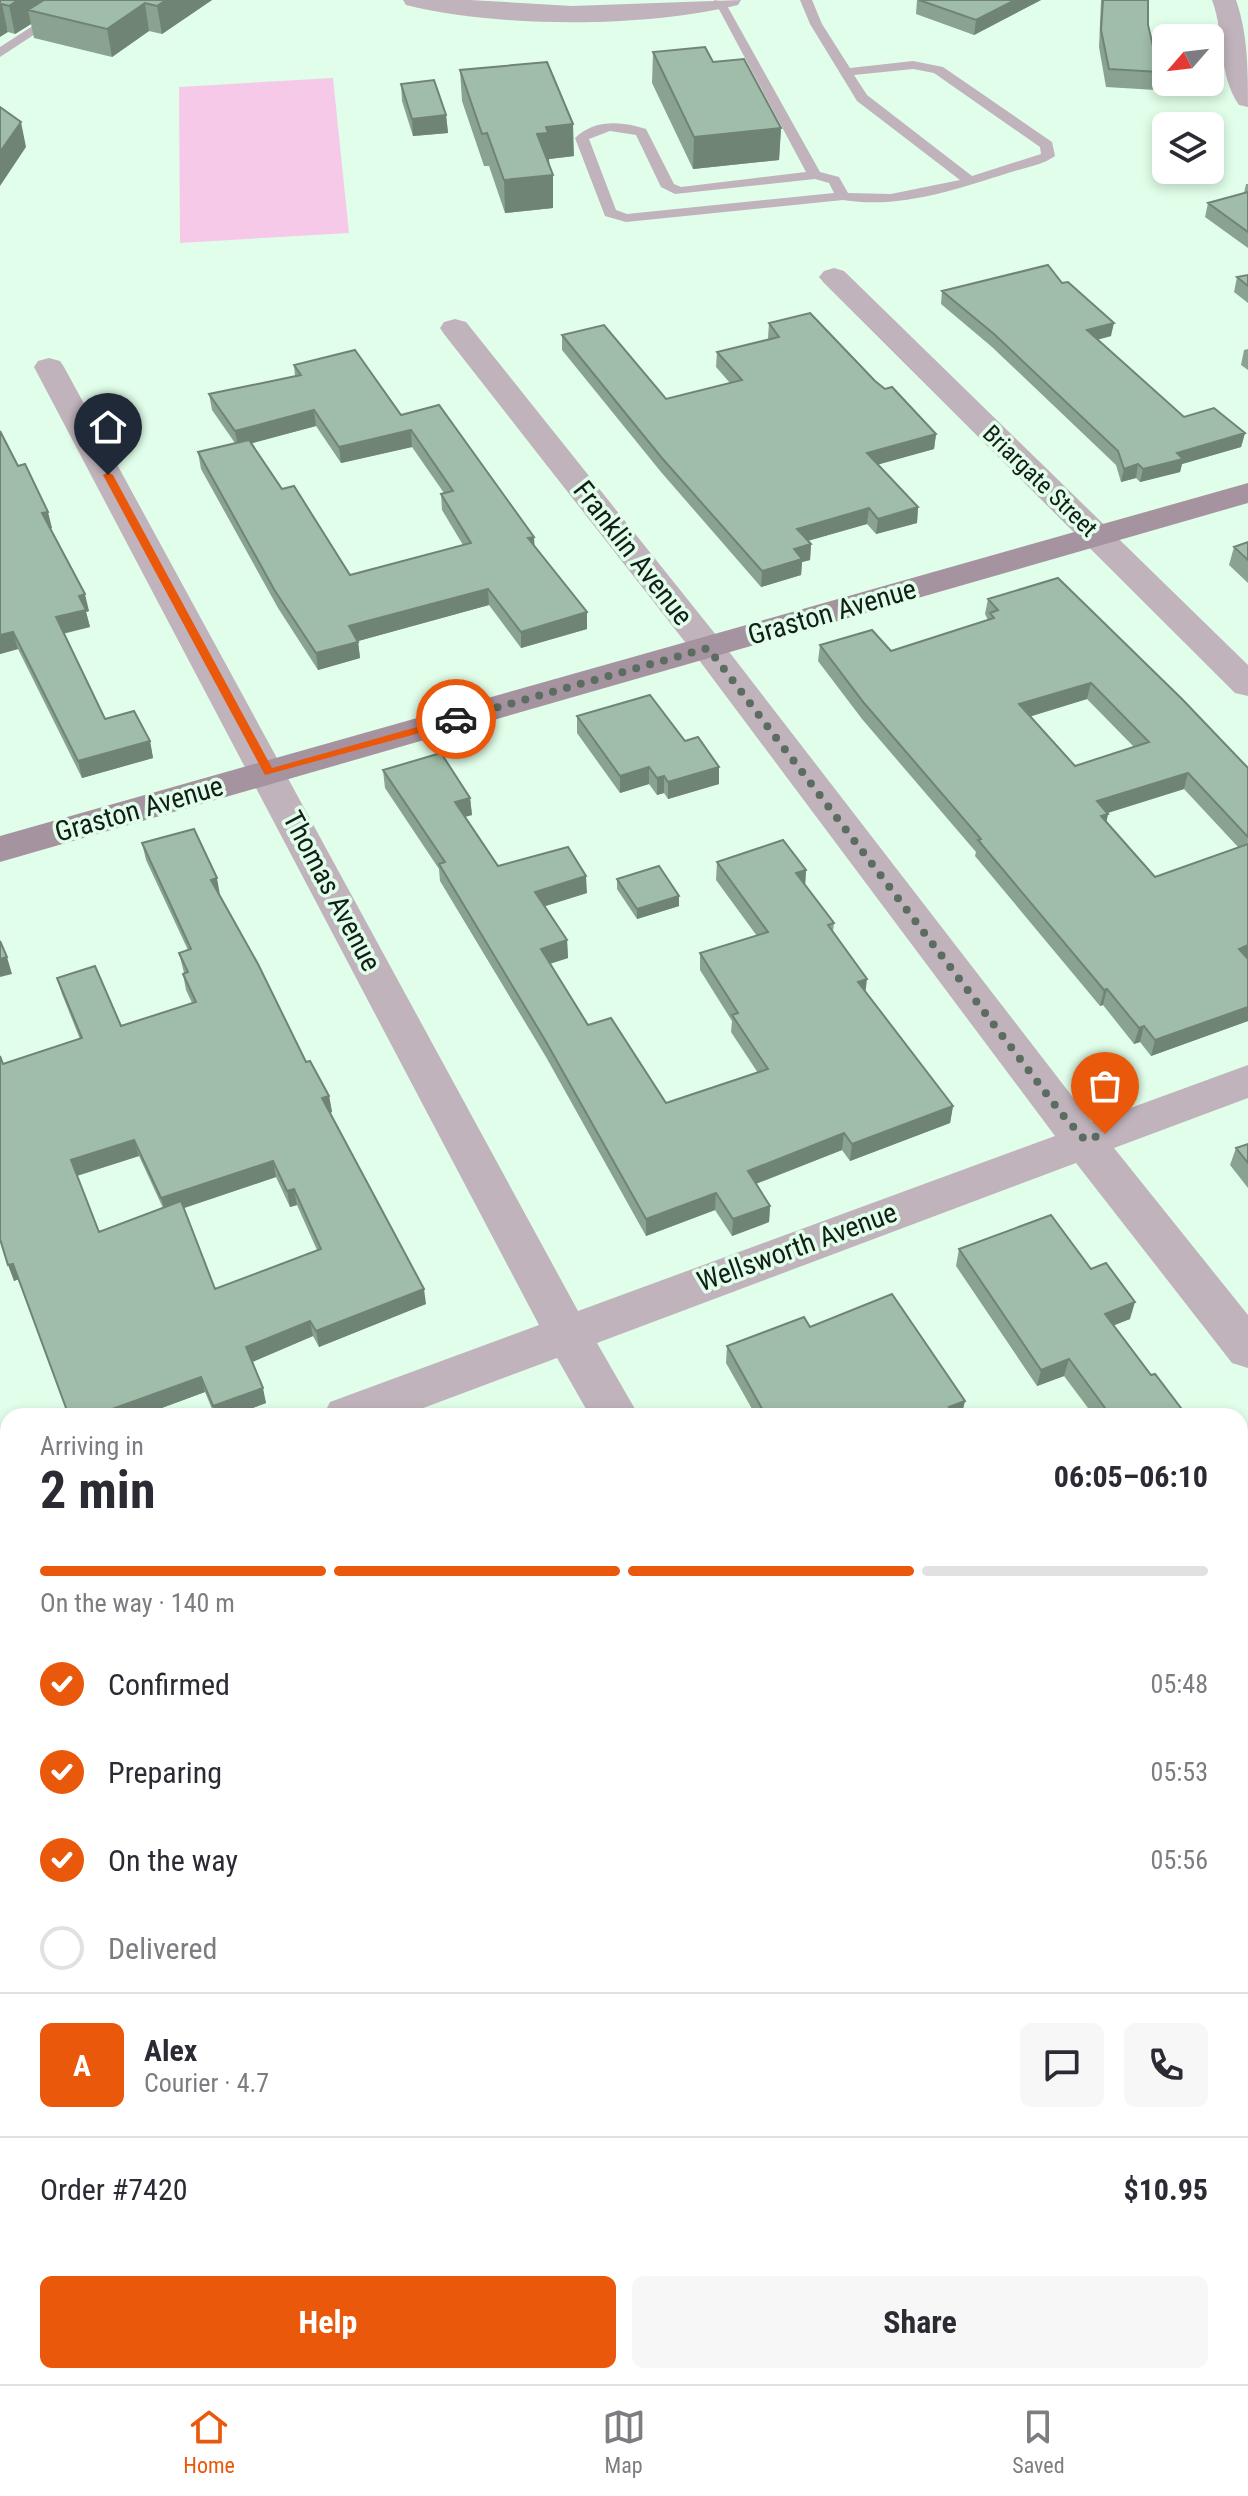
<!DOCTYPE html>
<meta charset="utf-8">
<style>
body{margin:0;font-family:"Roboto Condensed",sans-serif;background:#f7f7f7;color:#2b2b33;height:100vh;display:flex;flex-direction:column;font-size:30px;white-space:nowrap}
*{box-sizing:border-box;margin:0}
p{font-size:26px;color:#7c7c81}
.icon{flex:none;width:44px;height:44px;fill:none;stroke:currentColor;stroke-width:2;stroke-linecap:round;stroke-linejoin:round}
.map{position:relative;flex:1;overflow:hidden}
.sheet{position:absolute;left:0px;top:1408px;width:1248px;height:976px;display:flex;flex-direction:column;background:#fff;border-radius:24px 24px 0 0;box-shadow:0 4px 12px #0003}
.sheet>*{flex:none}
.needle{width:52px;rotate:242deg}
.tools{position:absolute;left:1152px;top:24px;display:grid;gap:16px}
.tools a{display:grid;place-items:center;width:72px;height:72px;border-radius:12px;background:#fff;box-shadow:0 4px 12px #0003;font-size:40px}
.pin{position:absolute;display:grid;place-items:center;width:68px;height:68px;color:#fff;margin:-82px -34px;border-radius:50% 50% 50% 0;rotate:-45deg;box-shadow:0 0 8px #0007}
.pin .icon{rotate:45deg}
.courier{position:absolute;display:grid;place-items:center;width:80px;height:80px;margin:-40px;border:6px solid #ea580c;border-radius:50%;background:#fff;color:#222;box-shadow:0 2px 10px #0007}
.head em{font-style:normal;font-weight:700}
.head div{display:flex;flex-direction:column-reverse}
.head{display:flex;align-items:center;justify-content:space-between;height:136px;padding:0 40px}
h1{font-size:52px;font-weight:700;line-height:60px}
.bar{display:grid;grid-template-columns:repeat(4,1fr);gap:12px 8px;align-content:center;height:96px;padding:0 40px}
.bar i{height:10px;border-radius:6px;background:#e1e1e2}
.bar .current{background:#ea580c}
.bar p{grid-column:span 4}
.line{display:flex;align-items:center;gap:20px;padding:0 40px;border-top:2px solid #e1e1e2}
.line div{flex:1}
.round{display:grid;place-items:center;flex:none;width:84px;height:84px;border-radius:12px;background:#f7f7f7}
ol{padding:0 40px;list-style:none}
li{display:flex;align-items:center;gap:24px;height:88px}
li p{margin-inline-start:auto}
li .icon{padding:8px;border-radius:50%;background:#ea580c;color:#fff;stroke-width:4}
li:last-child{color:#7c7c81}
li i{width:44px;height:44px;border:4px solid #e1e1e2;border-radius:50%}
.action{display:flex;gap:16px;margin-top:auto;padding:16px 40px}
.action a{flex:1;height:92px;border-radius:12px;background:#ea580c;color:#fff;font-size:32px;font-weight:700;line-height:92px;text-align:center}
.action a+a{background:#f7f7f7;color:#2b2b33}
.menu{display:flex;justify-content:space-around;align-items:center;height:112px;border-top:2px solid #e1e1e2;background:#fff;font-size:22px;color:#7c7c81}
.menu a{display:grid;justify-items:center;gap:4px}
.menu .current{color:#ea580c}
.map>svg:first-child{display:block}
.green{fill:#f7c9e8}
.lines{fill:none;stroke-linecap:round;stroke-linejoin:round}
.lane{fill:#c0b3bc;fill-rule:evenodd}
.street{fill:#c0b3bc;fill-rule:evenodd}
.secondary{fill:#a693a0;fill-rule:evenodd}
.wall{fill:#8aa391;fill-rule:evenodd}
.shaded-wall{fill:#708476}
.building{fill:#a0bda9;stroke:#708476;stroke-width:2;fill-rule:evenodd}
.route{fill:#ea580c}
.done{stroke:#5b6c60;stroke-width:8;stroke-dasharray:0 14.4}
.labels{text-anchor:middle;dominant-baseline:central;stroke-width:7;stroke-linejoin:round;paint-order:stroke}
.far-street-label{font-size:24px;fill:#131e17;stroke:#e0fee9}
.street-label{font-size:28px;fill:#131e17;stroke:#e0fee9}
</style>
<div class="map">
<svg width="1248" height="2384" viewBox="0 0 1248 2384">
<rect width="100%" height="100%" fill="#e0fee9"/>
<!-- green -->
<path class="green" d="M333,78L349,233L180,243L179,87Z"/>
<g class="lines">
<!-- lane -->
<path class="lane" d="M73,0H87L0,57V47Z
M714,0L725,2L820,172L839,177L848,193L891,194L960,180L857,101L810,24L800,0H812L822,24L850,68L913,61L943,67L1052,142L1055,156C1043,165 1023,168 1008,173C954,190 900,209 843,200L626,222L605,216L575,138C594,119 622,121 646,129L674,184L681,187L806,172ZM913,69L934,73L1040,147L1041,154L972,176L867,95L854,75ZM610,131L636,135L661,187L675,194L815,179L829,183L834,193L627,214L616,210L589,139Z"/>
<!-- street -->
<path class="street" d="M403,0H470L572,6L741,0L738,5C645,28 499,28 406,5Z
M1212,0H1236C1248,34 1248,71 1248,107L1239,105C1217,73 1225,34 1212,0Z
M834,268L844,271L1248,665V696L1235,693L824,283L819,277L824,271Z
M455,319L466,322L720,640L1092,1122L1248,1065V1098L1114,1148L1248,1315V1368L1232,1363L1076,1163L597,1343L639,1416H590L557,1358L402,1416H323L330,1402L539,1325L34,367L38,361L49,358L60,361L64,367L578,1311L1055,1136L696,656L444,334L440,328L444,322Z
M8,1522V1566L0,1569V1525Z
M0,1621L8,1624V1695L0,1692Z
M190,2376H254L256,2384H192Z
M1103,2376H1167L1171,2384H1107Z"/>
<!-- secondary -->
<path class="secondary" d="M1248,483V503L0,862V836Z"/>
</g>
<!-- wall -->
<path class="wall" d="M0,0H212L162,34L149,31L112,57L34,38L31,24L15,34L8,32Z
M917,0H1041L974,35L916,14Z
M1101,0H1148V25L1159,72L1156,90L1106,87L1099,47Z
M653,52L713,62L781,128L779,160L693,169L652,83Z
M460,70L574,156L549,159L553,208L505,213L489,166H484L462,101Z
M401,84L446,115L448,133L413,136L402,101Z
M1246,184H1248V248L1205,217L1208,203L1244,193Z
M1248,275V303L1234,292L1237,277Z
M1062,283L1111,336L1097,340L1184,417L1245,433L1241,447L1182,464L1180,472L1140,482L1136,478L1121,482L1116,465L992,347L941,304L942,291Z
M769,323L875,381L936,434L934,449L878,464L918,507L917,523L876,534L867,524L808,541L811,544L810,560L802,562L801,575L761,587L661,472L562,350V335L666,399L730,383L716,367L717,352L769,339L768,338Z
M1248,349V370L1241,365L1244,350Z
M294,365L401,415L535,546L587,612V629L521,648L489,605L358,641L360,658L318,670L278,608L201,469L198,452L235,443L212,410L209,394L295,376ZM316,426L341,463L412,447L444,493L441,494L442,510L463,545L350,575L282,489L251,443Z
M0,431L52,528L50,529L89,611L86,612L90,627L63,634L105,719L150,741L153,758L82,778L18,649L0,654Z
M1248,542V583L1229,565L1234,547Z
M988,599L1248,768V1021L1151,1056L1140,1042L1134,1044L1103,1005L1100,1006L975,856L976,852L862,719L818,661L820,645L891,651L988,620L985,614ZM1087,699L1134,747L1075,766L1030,716ZM1184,789L1238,847L1155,877L1106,822L1108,813Z
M577,716L685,741L719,784L668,799L664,793L657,795L649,784L620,793L577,733Z
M383,770L470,798L472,815L465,817L498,866L587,893L545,906L567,940L568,958L550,964L588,1025L666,1103L758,1073L731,1032L732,1021L700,970V953L757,936L716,880L717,862L806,870L805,885L834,923L833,931L865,991L953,1106L950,1123L850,1161L842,1150L756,1184L770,1206L769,1222L732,1236L715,1210L646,1236L546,1057L440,881L439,869L385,788Z
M142,843L220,895L306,1062L329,1096L332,1112L330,1113L426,1304L319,1347L313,1336L252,1362L266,1403L232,1416H215L205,1392L140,1416H69L19,1279L14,1281L3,1064L80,1039L62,994L57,978L121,1026L192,1003L186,990L183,974L184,973L179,953L188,950L146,860ZM139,1156L163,1208L99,1232L77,1176ZM276,1177L290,1207L297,1205L317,1250L215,1289L184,1208Z
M617,879L679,906L637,919L617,889Z
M1248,1144V1188L1230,1165L1236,1148Z
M959,1249L1091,1269L1130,1319L1113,1325L1151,1375L1187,1416H1094L1064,1376L1037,1386L956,1266Z
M810,1327L965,1401L961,1416H756L726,1363L727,1346Z
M1240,1486L1248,1511V1708L1240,1712V1652L1248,1648L1240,1638Z
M739,2376H834L819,2384H742Z
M844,2376H967L971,2384H847Z"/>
<!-- shaded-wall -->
<path class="shaded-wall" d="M18,0H67L28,10L31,24L15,34L9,6Z
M166,0H212L162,34L157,6Z
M1015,0H1041L974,35L976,20Z
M145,3L149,31L112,57L107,29Z
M2,4L8,32L0,37V5Z
M446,115L448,133L413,136L412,119Z
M21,122L26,147L0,186V152Z
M573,124L574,156L549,159V166L537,134L546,127Z
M781,128L779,160L693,169L694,137Z
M553,175V208L505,213L504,180Z
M1114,323L1111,336L1084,343L1087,330Z
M314,410L316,426L238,447L235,431Z
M411,430L412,447L341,463L339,447Z
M1245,433L1241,447L1182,464L1180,472L1140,482L1143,469L1177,453Z
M936,434L934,449L866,468L867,453Z
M1138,464L1136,478L1121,482L1124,469Z
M918,507L917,523L876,534L878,519Z
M869,508L867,524L796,544L797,529Z
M48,512L52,528L46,530L42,513Z
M534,537L535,553L528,538Z
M811,544L810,560L802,562L801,575L761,587L762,571L794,549Z
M488,589L489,605L351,643L349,626Z
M85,594L89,611L86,612L90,627L60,634L56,617L79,596Z
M587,612V629L521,648V632Z
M13,632L18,649L0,654V635Z
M358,642L360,658L318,670L316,653Z
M1091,683L1087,699L1016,721L1019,704Z
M150,741L153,758L82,778L78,761Z
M649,767V784L620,793V776Z
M719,767V784L668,799V782Z
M1188,773L1184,789L1094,817L1097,801Z
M664,776V793L657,795V778Z
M470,798L472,815L456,819L455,802Z
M1108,814L1105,830L1101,816Z
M806,870L805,887L796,873Z
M586,876L587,893L536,909L535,892Z
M217,878L220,895L211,880Z
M679,896V906L637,919V909Z
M567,940L568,958L542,966L541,949Z
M1248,945V959L1239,949Z
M7,957L12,974L0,977V959Z
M867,979L865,996L858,982Z
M1107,989L1103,1005L1100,1006L1104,990Z
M1248,1007V1021L1151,1056L1155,1040Z
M1144,1026L1140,1042L1134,1044L1139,1028Z
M329,1096L332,1112L325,1115L322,1098Z
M953,1106L950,1123L850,1161L852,1144Z
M844,1133L842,1150L747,1187L748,1171Z
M134,1140L139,1156L76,1176L71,1160Z
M273,1161L276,1177L166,1214L161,1198Z
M294,1189L297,1205L290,1207L287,1191Z
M716,1193L715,1210L646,1236V1219Z
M770,1206L769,1222L732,1236L733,1219Z
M13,1264L19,1279L14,1281L8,1265Z
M424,1289L426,1304L319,1347L316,1331Z
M1135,1302L1130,1319L1100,1331L1105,1314Z
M310,1321L313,1336L250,1363L246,1347Z
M1069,1359L1064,1376L1037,1386L1041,1370Z
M201,1377L205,1392L140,1416H93Z
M263,1388L266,1403L232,1416H215L213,1406Z
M965,1401L961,1416H948L949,1407Z
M1248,1696V1708L1240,1712V1700Z
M1248,2038V2043L1245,2046L1240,2049V2042Z
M0,2265L8,2296V2322L0,2291Z
M22,2376H29L31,2384H24Z
M822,2376H834L819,2384H807Z"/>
<!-- building -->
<path class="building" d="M0,0H18L9,6L2,4L0,5Z
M44,0H166L157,6L145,3L107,29L28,10Z
M919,0H1015L976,20Z
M1103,0H1148V25L1159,72L1109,69L1101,30Z
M705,47L713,62L744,59L781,128L694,137L653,52Z
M547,62L573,124L546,127L548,133L537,134L553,175L504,180L487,133L482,134L460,70Z
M434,80L446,115L412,119L401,84Z
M0,107L21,122L0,152Z
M1248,192V232L1208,203Z
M1048,265L1062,283L1068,282L1114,323L1087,330L1184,417L1214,408L1245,433L1177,453L1183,459L1143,469L1138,464L1124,469L1118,451L994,334L942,291Z
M1248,275V286L1237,277Z
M810,313L875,381L885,389L892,387L936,434L867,453L918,507L878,519L869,508L797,529L811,544L794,549L802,559L762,571L661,457L562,335L604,325L666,399L742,380L717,352L779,337L769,323Z
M355,350L401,415L439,405L534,537L528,538L587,612L521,632L488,589L349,626L358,642L316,653L275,591L198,452L249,440L282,489L294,486L350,575L471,543L441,494L453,491L411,430L339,447L314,410L235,431L209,394L301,375L294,365Z
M0,431L18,466L25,464L48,512L42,513L85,594L79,596L86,610L56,617L105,719L134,711L150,741L78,761L13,632L0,635Z
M1248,542V560L1234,547Z
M1058,578L1182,699L1248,768V837L1188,773L1097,801L1108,814L1101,816L1155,877L1248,844V945L1239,949L1248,959V1007L1155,1040L1144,1026L1139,1028L1107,989L1104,990L978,840L981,839L864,703L820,645L872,630L891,651L994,618L990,613L998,610L988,599ZM1091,683L1149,742L1075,766L1019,704Z
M650,695L685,741L698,737L719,767L668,782L664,776L657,778L649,767L620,776L577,716Z
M441,753L470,798L455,802L498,866L568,847L586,876L535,892L567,940L541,949L588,1025L611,1018L666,1103L768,1069L732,1015L738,1013L700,953L768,932L717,862L783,840L806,870L796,873L834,923L828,925L867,979L858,982L953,1106L852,1144L844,1133L748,1171L770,1206L733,1219L716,1193L646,1219L545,1040L439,864L445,862L383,770Z
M194,829L217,878L211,880L258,964L306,1062L310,1061L329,1096L322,1098L424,1289L316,1331L310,1321L246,1347L263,1388L213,1406L201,1377L93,1416H69L13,1264L8,1265L0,1239V1056L3,1064L82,1038L57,978L95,966L121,1026L196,1002L183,974L188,972L179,953L191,949L142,843ZM134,1140L161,1198L273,1161L287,1191L294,1189L321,1249L215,1289L181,1201L99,1232L71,1160Z
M659,866L679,896L637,909L617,879Z
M0,941L7,957L0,959Z
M1248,1144V1163L1236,1148Z
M1051,1215L1091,1269L1106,1263L1135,1302L1105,1314L1151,1375L1155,1374L1187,1416H1111L1069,1359L1041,1370L959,1249Z
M892,1294L965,1401L949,1407L956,1416H766L727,1346L804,1317L810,1327Z
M1240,1486L1248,1497V1501L1242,1504L1248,1511V1624L1240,1613Z
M1248,1648V1696L1240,1700V1652Z
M1248,1992V2038L1240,2042V1995Z
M0,2291L8,2322V2376H22L24,2384H0Z
M744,2376H822L807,2384H747Z
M851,2376H967L971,2384H854Z"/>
<!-- route -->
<path class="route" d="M108,472L113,475L272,768L456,716L460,717V722L265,775L103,475Z"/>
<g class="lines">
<!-- done -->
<path class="done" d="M456,719L708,648L1061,1113L1085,1140L1105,1134"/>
</g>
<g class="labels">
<!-- far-street labels -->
<g class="far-street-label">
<text transform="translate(1040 481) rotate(44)">Briargate Street</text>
</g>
<!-- street labels -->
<g class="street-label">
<text transform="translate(633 553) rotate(52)">Franklin Avenue</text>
<text transform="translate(832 612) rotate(-16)">Graston Avenue</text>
<text transform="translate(139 809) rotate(-16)">Graston Avenue</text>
<text transform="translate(332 891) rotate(62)">Thomas Avenue</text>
<text transform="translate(797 1247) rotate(-20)">Wellsworth Avenue</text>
</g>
</g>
</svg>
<div class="tools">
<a><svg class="needle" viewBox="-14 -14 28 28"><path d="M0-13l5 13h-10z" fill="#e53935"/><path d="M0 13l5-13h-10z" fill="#7c7c81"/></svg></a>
<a><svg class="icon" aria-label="layers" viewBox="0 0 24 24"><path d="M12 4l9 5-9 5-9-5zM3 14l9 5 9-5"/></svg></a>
</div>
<div class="pin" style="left:1105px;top:1134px;background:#ea580c"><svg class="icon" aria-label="bag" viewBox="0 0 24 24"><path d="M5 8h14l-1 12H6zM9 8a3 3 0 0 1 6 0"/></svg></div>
<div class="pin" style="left:108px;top:475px;background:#1f2937"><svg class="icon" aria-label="home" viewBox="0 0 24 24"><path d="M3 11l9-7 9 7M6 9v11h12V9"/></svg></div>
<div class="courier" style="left:456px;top:719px"><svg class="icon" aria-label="car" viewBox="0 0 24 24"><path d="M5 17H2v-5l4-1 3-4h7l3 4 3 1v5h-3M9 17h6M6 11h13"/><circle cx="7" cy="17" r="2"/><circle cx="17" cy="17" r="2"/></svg></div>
<section class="sheet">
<div class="head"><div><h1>2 min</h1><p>Arriving in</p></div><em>06:05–06:10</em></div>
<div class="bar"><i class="current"></i><i class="current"></i><i class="current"></i><i></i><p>On the way · 140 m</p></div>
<ol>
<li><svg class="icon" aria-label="check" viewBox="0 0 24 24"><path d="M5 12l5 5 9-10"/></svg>Confirmed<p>05:48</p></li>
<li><svg class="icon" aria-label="check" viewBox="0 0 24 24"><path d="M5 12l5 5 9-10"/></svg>Preparing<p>05:53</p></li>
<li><svg class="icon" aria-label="check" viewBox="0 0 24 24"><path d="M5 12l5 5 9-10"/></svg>On the way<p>05:56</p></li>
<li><i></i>Delivered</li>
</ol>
<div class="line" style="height:144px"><b class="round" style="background:#ea580c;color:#fff">A</b><div><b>Alex</b><p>Courier · 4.7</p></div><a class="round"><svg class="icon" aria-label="chat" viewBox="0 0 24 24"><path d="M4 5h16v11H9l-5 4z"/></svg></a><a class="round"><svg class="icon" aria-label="phone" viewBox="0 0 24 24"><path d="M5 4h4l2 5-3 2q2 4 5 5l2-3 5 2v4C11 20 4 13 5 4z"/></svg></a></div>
<div class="line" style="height:104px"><div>Order #7420</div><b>$10.95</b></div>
<div class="action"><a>Help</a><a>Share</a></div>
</section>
</div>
<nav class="menu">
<a class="current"><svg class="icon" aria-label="home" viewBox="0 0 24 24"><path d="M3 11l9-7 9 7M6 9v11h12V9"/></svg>Home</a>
<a><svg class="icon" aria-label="map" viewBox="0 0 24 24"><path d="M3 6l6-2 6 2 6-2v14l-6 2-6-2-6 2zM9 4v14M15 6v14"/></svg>Map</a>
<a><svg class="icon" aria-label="saved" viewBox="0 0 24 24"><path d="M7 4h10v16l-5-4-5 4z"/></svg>Saved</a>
</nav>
